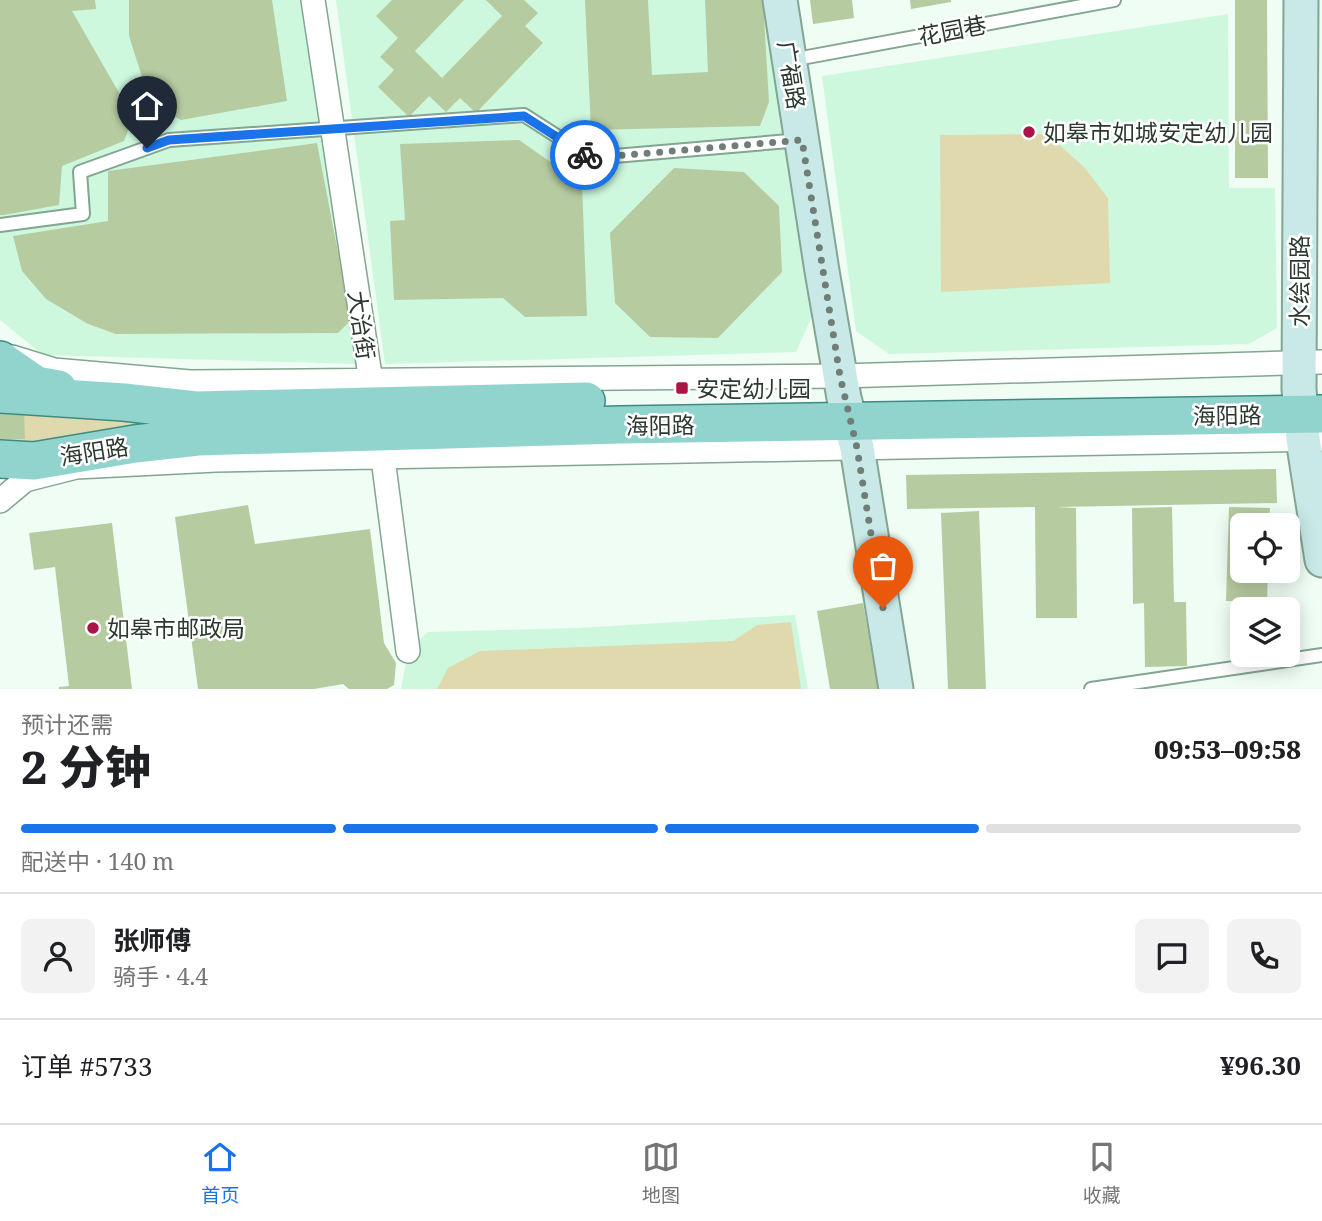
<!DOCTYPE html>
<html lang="zh">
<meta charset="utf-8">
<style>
body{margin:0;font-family:"Noto Serif","Noto Sans SC",serif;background:#f2f2f2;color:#202124;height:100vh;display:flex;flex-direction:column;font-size:26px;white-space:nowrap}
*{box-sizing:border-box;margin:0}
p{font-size:23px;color:#757577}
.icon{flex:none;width:38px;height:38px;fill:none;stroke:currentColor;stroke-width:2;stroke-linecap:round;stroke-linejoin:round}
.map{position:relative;height:689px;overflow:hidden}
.details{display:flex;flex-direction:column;background:#fff;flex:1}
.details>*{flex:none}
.buttons{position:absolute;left:1230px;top:513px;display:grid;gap:14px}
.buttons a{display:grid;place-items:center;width:70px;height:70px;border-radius:10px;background:#fff;box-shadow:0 4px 18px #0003;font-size:35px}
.pin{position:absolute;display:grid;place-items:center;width:60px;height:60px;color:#fff;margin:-72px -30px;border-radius:50% 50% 50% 0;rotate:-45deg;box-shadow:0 0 7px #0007}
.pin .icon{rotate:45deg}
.courier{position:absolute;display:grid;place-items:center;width:70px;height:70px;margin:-35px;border:5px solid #1a73e8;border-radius:50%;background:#fff;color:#222;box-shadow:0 2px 9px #0007}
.overview em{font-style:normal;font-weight:800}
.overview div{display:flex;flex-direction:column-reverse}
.overview{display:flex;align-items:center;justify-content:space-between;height:119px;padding:0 21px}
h1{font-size:46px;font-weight:800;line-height:52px}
.bar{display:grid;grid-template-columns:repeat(4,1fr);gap:10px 7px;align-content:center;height:84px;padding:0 21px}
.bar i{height:9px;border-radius:5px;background:#e0e0e0}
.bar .current{background:#1a73e8}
.bar p{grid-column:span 4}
.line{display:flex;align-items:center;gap:18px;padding:0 21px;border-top:2px solid #e0e0e0}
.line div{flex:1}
.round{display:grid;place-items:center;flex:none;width:74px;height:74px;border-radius:10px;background:#f2f2f2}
.menu{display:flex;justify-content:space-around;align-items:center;height:98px;border-top:2px solid #e0e0e0;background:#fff;font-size:19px;color:#757577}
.menu a{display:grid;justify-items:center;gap:4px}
.menu .current{color:#1a73e8}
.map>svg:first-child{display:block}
.built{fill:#cdf8de}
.green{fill:#e0d9ae}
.building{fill:#b7cba1}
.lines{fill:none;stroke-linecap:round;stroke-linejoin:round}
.lane-casing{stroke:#83a591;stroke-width:16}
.street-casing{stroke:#83a591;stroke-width:26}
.secondary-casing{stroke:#83a591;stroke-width:37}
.primary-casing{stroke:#3e8b82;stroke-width:40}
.lane{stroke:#fff;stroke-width:12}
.street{stroke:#fff;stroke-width:23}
.secondary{stroke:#c8e9e7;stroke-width:33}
.primary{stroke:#91d4ce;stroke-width:37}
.done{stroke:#707e75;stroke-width:7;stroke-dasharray:0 12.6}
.route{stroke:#1a73e8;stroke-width:9}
.poi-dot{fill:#aa1545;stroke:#fff;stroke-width:2.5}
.labels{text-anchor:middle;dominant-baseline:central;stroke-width:5;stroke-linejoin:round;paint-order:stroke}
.street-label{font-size:23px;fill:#2c3931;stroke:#fff}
.poi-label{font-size:23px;fill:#2c3931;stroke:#fff;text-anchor:start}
</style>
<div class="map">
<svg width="1322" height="689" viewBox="0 0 1322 689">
<rect width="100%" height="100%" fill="#effdf4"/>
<!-- built -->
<path class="built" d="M0,0H300L357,364L43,355L0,320Z
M336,0H765L813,314L796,352L385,364Z
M1228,14L1229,188H1275L1277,328L1249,344L889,354L856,331L822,76Z
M795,615L808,689H401L408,651L428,632L577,628Z"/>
<!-- green -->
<path class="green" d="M1047,134L1084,167L1108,198L1110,283L941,292L940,135Z
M0,404L112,417L192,430L0,450Z
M791,622L801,689H437L448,668L480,651L733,641L757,625Z"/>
<!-- building -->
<path class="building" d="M0,0H95L96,9L72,11L133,117L124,141L62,166L59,205L4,215H0Z
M129,0H272L287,101L181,120L150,102L129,36Z
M392,0H464L415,51L442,78L502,16L486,0H524L538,13L525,26L543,43L476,113L460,98L446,112L429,96L409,117L378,87L394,70L380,57L398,38L376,16Z
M585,0H648L652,75L708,72L705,0H763L769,102L760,126L591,130Z
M810,0H852L854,18L813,24Z
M910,0H951V2L911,9Z
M1235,0H1267L1268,178H1235Z
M519,140L582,184L587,316L525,317L503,298L394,300L390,221L405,220L400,144Z
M317,143L351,320L338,333L116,334L88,324L46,299L22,271L13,236L108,221V171Z
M674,168L744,172L779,206L782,272L718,338L650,337L615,303L610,233Z
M0,414H24L25,439H0Z
M1276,469L1277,503L1056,507L1076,508L1077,618H1036L1035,507L907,509L906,475Z
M248,505L255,544L370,529L384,643L396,663L394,685L387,689H349L343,684L314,689H198L175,517Z
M1172,507L1174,602H1186L1187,666L1145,667L1144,603L1133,604L1132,508Z
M1229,507L1270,508L1269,525H1242V570H1268L1267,602L1226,601Z
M979,511L986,689H948L941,513Z
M112,523L132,689H59V687L69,686L55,567L34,570L29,533Z
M863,603L878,689H830L817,611Z"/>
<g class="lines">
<!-- lane casing -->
<g class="lane-casing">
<path id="lane" d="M791,60L1114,0
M0,225L83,214L80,172L169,140L524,115L591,158L801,140
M1091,689L1322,655"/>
</g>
<!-- street casing -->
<g class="street-casing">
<path id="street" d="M313,0L373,395
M12,357L54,370L190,382L840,376L1322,362
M381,443L408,651
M0,501L25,480L76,467L216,460L1322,439"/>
</g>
<!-- secondary casing -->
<g class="secondary-casing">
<path id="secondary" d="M780,0L822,271L844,398L857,448L896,689
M1301,0L1299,389L1303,439L1322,560"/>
</g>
<!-- primary casing -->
<g class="primary-casing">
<path id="primary" d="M0,360L36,385L58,389
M0,394L124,402L196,410L586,401
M0,459L34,461L135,444L198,437L620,425L1322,414"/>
</g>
<!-- lane -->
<use href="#lane" class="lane"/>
<!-- street -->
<use href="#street" class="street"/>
<!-- secondary -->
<use href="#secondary" class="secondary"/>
<!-- primary -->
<use href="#primary" class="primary"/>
</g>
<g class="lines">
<!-- done -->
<path class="done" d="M585,155L591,158L802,140L840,376L857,448L883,608"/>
<!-- route -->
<path class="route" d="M147,148L169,140L524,116L585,155"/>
</g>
<!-- markers -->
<g class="poi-dot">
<circle cx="1029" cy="132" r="7"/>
<rect x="675" y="381" width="14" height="14" rx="3.5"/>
<circle cx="93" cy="628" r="7"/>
</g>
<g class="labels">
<!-- street labels -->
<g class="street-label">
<text transform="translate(952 30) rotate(-11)">花园巷</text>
<text transform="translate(792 75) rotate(81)">广福路</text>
<text transform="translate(1299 281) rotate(-90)">水绘园路</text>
<text transform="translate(362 325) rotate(82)">大治街</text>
<text transform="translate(1227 415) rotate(-1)">海阳路</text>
<text transform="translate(660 425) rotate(-1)">海阳路</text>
<text transform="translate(94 451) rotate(-9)">海阳路</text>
</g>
<!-- poi labels -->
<g class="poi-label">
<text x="1043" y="132">如皋市如城安定幼儿园</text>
<text x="696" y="388">安定幼儿园</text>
<text x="107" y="628">如皋市邮政局</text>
</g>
</g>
</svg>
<div class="buttons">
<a><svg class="icon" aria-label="locate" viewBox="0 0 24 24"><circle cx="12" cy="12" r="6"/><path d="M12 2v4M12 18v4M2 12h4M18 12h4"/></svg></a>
<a><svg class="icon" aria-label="layers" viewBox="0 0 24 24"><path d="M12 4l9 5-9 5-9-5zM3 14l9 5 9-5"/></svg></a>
</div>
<div class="pin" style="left:883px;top:608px;background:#ea580c"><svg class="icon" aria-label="bag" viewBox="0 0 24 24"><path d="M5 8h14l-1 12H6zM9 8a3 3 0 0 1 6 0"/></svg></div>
<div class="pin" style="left:147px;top:148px;background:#1f2937"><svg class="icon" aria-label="home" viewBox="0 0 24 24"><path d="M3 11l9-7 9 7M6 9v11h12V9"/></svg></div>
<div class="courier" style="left:585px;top:155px"><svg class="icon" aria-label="bike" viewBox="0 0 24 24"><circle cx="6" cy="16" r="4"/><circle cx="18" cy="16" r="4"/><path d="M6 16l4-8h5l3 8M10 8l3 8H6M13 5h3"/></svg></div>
</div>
<section class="details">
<div class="overview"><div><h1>2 分钟</h1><p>预计还需</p></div><em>09:53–09:58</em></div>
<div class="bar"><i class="current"></i><i class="current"></i><i class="current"></i><i></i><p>配送中 · 140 m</p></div>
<div class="line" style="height:126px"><a class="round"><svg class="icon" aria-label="person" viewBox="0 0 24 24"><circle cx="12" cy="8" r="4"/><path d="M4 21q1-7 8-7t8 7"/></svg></a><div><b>张师傅</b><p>骑手 · 4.4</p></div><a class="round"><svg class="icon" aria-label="chat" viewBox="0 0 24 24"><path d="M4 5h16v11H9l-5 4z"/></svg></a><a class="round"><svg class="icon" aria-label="phone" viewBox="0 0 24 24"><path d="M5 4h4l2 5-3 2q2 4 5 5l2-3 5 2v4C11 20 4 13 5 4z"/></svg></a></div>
<div class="line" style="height:91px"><div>订单 #5733</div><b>¥96.30</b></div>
</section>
<nav class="menu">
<a class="current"><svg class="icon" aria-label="home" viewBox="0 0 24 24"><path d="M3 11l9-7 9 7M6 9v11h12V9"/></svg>首页</a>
<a><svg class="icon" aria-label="map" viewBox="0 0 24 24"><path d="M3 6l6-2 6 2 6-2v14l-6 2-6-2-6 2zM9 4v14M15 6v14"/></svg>地图</a>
<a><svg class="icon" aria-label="saved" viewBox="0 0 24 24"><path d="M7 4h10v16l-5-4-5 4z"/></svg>收藏</a>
</nav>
